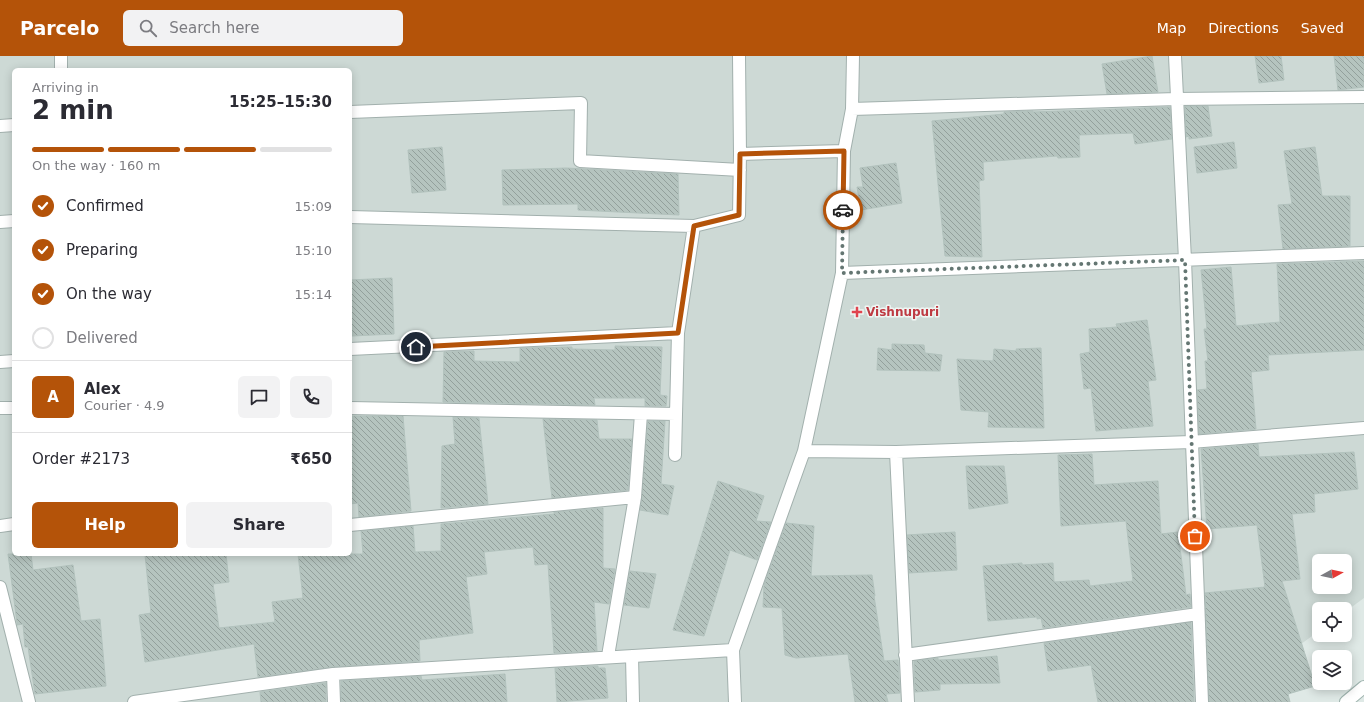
<!DOCTYPE html>
<meta charset="utf-8">
<style>
body{margin:0;font-family:"DejaVu Sans",sans-serif;background:#f2f2f3;color:#2b2b33;height:100vh;display:flex;flex-direction:column;font-size:15px;white-space:nowrap}
*{box-sizing:border-box;margin:0}
p{font-size:13px;color:#7c7c81}
.icon{flex:none;width:22px;height:22px;fill:none;stroke:currentColor;stroke-width:2;stroke-linecap:round;stroke-linejoin:round}
.map{position:relative;flex:1;overflow:hidden}
.side{position:absolute;left:12px;top:12px;width:340px;height:488px;display:flex;flex-direction:column;background:#fff;border-radius:6px;box-shadow:0 2px 10px #0003}
.side>*{flex:none}
.needle{width:26px;rotate:82deg}
.buttons{position:absolute;left:1312px;top:498px;display:grid;gap:8px}
.buttons a{display:grid;place-items:center;width:40px;height:40px;border-radius:6px;background:#fff;box-shadow:0 2px 10px #0003;font-size:20px}
.pin{position:absolute;display:grid;place-items:center;width:34px;height:34px;color:#fff;margin:-17px;border:2px solid #fff;border-radius:50%;box-shadow:0 1px 4px #0007}
.courier{position:absolute;display:grid;place-items:center;width:40px;height:40px;margin:-20px;border:3px solid #b45309;border-radius:50%;background:#fff;color:#222;box-shadow:0 1px 5px #0007}
.overview em{font-style:normal;font-weight:600}
.overview div{display:flex;flex-direction:column-reverse}
.overview{display:flex;align-items:center;justify-content:space-between;height:68px;padding:0 20px}
h1{font-size:26px;font-weight:600;line-height:30px}
.bar{display:grid;grid-template-columns:repeat(4,1fr);gap:6px 4px;align-content:center;height:48px;padding:0 20px}
.bar i{height:5px;border-radius:3px;background:#e1e1e2}
.bar .selected{background:#b45309}
.bar p{grid-column:span 4}
.line{display:flex;align-items:center;gap:10px;padding:0 20px;border-top:1px solid #e1e1e2}
.line div{flex:1}
.round{display:grid;place-items:center;flex:none;width:42px;height:42px;border-radius:6px;background:#f2f2f3}
ol{padding:0 20px;list-style:none}
li{display:flex;align-items:center;gap:12px;height:44px}
li p{margin-inline-start:auto}
li .icon{padding:4px;border-radius:50%;background:#b45309;color:#fff;stroke-width:4}
li:last-child{color:#7c7c81}
li i{width:22px;height:22px;border:2px solid #e1e1e2;border-radius:50%}
.button{display:flex;gap:8px;margin-top:auto;padding:8px 20px}
.button a{flex:1;height:46px;border-radius:6px;background:#b45309;color:#fff;font-size:16px;font-weight:600;line-height:46px;text-align:center}
.button a+a{background:#f2f2f3;color:#2b2b33}
header{display:flex;align-items:center;gap:24px;box-sizing:border-box;height:56px;padding:0 20px;background:#b45309;color:#fff}
header strong{font-size:19px}
nav{display:flex;gap:22px;margin-inline-start:auto;font-size:14px}
.search{width:280px;height:36px;background:#f2f2f3;display:flex;align-items:center;gap:10px;box-sizing:border-box;padding:0 14px;border-radius:6px;color:#7c7c81;font-size:15px}
.map>svg:first-child{display:block}
.built{fill:#cdd9d5;fill-rule:evenodd}
.building{fill:url(#building-back-hatch);stroke:#b2c2bd}
.lines{fill:none;stroke-linecap:round;stroke-linejoin:round}
.street-casing{stroke:#a2b0ad;stroke-width:14}
.secondary-casing{stroke:#9fb4af;stroke-width:14}
.street{stroke:#fff;stroke-width:12}
.secondary{stroke:#fff;stroke-width:12}
.done{stroke:#647672;stroke-width:4;stroke-dasharray:0 7.2}
.route{stroke:#b45309;stroke-width:5}
.health-dot{fill:#e0444e;stroke:#eff6f3;stroke-width:1.5}
.labels{text-anchor:middle;dominant-baseline:central;stroke-width:3;stroke-linejoin:round;paint-order:stroke}
.health-label{font-size:12px;font-weight:bold;fill:#be3a42;stroke:#eff6f3;text-anchor:start}
</style>
<header>
<strong>Parcelo</strong>
<div class="search"><svg class="icon" aria-label="search" viewBox="0 0 24 24"><circle cx="10" cy="10" r="6"/><path d="M15 15l6 6"/></svg>Search here</div>
<nav><a>Map</a><a>Directions</a><a>Saved</a></nav>
</header>
<div class="map">
<svg width="1364" height="646" viewBox="0 0 1364 646">
<defs>
<pattern id="building-back-hatch" width="6" height="6" patternUnits="userSpaceOnUse"><rect width="6" height="6" fill="#b5c4bf"/><path d="M-1 5l2 2M0 0l6 6M5-1l2 2" fill="none" stroke="#93a09c"/></pattern>
</defs>
<rect width="100%" height="100%" fill="#dfe9e6"/>
<!-- built -->
<path class="built" d="M0,0H1364V542L1345,556V553H1319V575L1221,646H0ZM14,14H350V498H14ZM1319,505H1345V531H1319Z"/>
<!-- building -->
<path class="building" d="M1152,0L1158,36L1107,38L1102,8Z
M1255,0H1281L1284,24L1259,27Z
M1334,0H1364V31L1338,34Z
M1185,50H1208L1212,80L1189,83V80L1186,81Z
M1170,51L1172,83L1135,88L1133,77L1079,79L1080,101L1058,102L1057,100L983,106L984,124L979,125L982,201L945,200L932,65L1004,58V56L1033,55V56Z
M1234,86L1237,112L1197,117L1194,91Z
M442,91L446,134L412,137L408,94Z
M1315,91L1322,140H1350V190L1283,193L1278,149L1292,148L1284,95Z
M896,107L902,147L861,154L857,131H863L860,112Z
M566,112L678,118L679,159L578,154V148L503,149L502,114Z
M1364,205V294L1268,299L1269,314L1251,316L1256,373L1199,378L1197,334L1207,333L1205,305H1208L1204,273H1207L1201,214L1231,211L1236,270L1280,266L1277,208Z
M392,222L394,278L352,280L350,224Z
M1147,264L1156,324L1148,325L1153,370L1096,375L1091,332L1084,333L1080,298L1090,296L1089,273L1117,271L1116,268Z
M892,288L924,289L925,297L942,299L940,315L877,314L878,292L892,294Z
M615,290L662,291L660,339L667,340L666,350H645V342H594L595,349L443,346L444,296L474,295V305L520,306V292L572,291V293L615,294Z
M1041,292L1044,372L988,371L989,356L961,354L957,303L993,305L994,293L1017,295L1016,293Z
M350,360H403L411,455L359,461L358,447L350,448Z
M453,361L479,362L488,448L441,452L442,390L455,388Z
M543,363L597,364L599,383H632L628,434L552,442Z
M648,365H665L661,428L674,430L668,459L640,454Z
M1258,388L1259,401L1354,396L1358,433L1314,438L1315,456L1292,458L1300,523L1282,525L1315,630L1288,638L1290,646H1209L1205,537L1265,531L1257,469L1207,473L1201,393Z
M1092,398L1094,429L1158,425L1161,478L1178,476L1186,539L1190,538L1191,551L1043,572L1041,562L1037,563V561L988,565L983,510L1022,507V509L1053,507L1054,526L1089,524L1090,530L1133,525L1126,465L1061,470L1058,399Z
M966,410H1004L1008,447L969,453Z
M718,425L764,440L756,465L771,466L757,504L730,494L704,580L673,574Z
M603,452V512L615,513L609,548L594,546L597,595L554,597L548,508L535,509L533,491L484,496L487,518L466,521L473,577L419,584L420,605L333,611L258,621L254,588L145,606L139,559L151,557L145,499L226,498L229,526L213,528L219,572L275,566L272,546L303,542L298,498H363L361,475L413,470L415,496L441,495V468L554,458V456Z
M786,467L814,470L811,520L872,519L875,540H874L884,605L898,604L900,637L886,638L888,646H855L848,598L796,602L785,599L782,552L763,551L764,529Z
M955,476L957,514L909,517L907,479Z
M8,498H31L33,514L73,509L81,565L100,563L106,630L35,638L28,591H25L23,568L17,569V567Z
M630,515L656,518L649,552L624,549Z
M1191,566L1194,646H1098L1091,609L1048,615L1044,587Z
M997,600L1000,627L940,628V634L915,636L914,605L938,602V604L966,603Z
M598,610V612H605L608,642L557,646L555,612Z
M505,618L507,646H341V625L421,620L422,624Z
M326,627V646H261L260,636Z"/>
<g class="lines">
<!-- street casing -->
<g class="street-casing">
<path id="street" d="M739,0L740,98L844,95L852,53L853,0
M1175,0L1185,204L1202,646
M61,14V0
M852,53L1176,43L1364,41
M350,56L581,47L580,105L740,114
M0,70L14,69
M350,161L694,170L739,159L740,98
M0,166L14,165
M842,217L1364,197
M350,293L678,277L694,170
M0,306L14,305
M0,352H14
M350,352L676,358
M804,395L896,396L1191,386L1364,372
M896,396L908,646
M675,399L678,277
M350,469L635,441
M0,470L14,468
M0,531L29,646
M905,599L1198,558
M608,600L635,441L641,358
M632,600L633,646
M333,618L334,646
M134,646L333,618L733,594
M735,646L733,594L804,395L842,217L844,95"/>
</g>
<!-- secondary casing -->
<g class="secondary-casing">
<path id="secondary" d="M1346,646L1364,631"/>
</g>
<!-- street -->
<use href="#street" class="street"/>
<!-- secondary -->
<use href="#secondary" class="secondary"/>
</g>
<g class="lines">
<!-- done -->
<path class="done" d="M843,154L842,217L1185,204L1195,480"/>
<!-- route -->
<path class="route" d="M416,291L678,277L694,170L739,159L740,98L844,95L843,154"/>
</g>
<!-- markers -->
<path class="health-dot" d="M855 250h4v4h4v4h-4v4h-4v-4h-4v-4h4z"/>
<g class="labels">
<!-- health labels -->
<g class="health-label">
<text x="866" y="256">Vishnupuri</text>
</g>
</g>
</svg>
<div class="buttons">
<a><svg class="needle" viewBox="-14 -14 28 28"><path d="M0-13l5 13h-10z" fill="#e53935"/><path d="M0 13l5-13h-10z" fill="#7c7c81"/></svg></a>
<a><svg class="icon" aria-label="locate" viewBox="0 0 24 24"><circle cx="12" cy="12" r="6"/><path d="M12 2v4M12 18v4M2 12h4M18 12h4"/></svg></a>
<a><svg class="icon" aria-label="layers" viewBox="0 0 24 24"><path d="M12 4l9 5-9 5-9-5zM3 14l9 5 9-5"/></svg></a>
</div>
<div class="pin" style="left:1195px;top:480px;background:#ea580c"><svg class="icon" aria-label="bag" viewBox="0 0 24 24"><path d="M5 8h14l-1 12H6zM9 8a3 3 0 0 1 6 0"/></svg></div>
<div class="pin" style="left:416px;top:291px;background:#1f2937"><svg class="icon" aria-label="home" viewBox="0 0 24 24"><path d="M3 11l9-7 9 7M6 9v11h12V9"/></svg></div>
<div class="courier" style="left:843px;top:154px"><svg class="icon" aria-label="car" viewBox="0 0 24 24"><path d="M5 17H2v-5l4-1 3-4h7l3 4 3 1v5h-3M9 17h6M6 11h13"/><circle cx="7" cy="17" r="2"/><circle cx="17" cy="17" r="2"/></svg></div>
<section class="side">
<div class="overview"><div><h1>2 min</h1><p>Arriving in</p></div><em>15:25–15:30</em></div>
<div class="bar"><i class="selected"></i><i class="selected"></i><i class="selected"></i><i></i><p>On the way · 160 m</p></div>
<ol>
<li><svg class="icon" aria-label="check" viewBox="0 0 24 24"><path d="M5 12l5 5 9-10"/></svg>Confirmed<p>15:09</p></li>
<li><svg class="icon" aria-label="check" viewBox="0 0 24 24"><path d="M5 12l5 5 9-10"/></svg>Preparing<p>15:10</p></li>
<li><svg class="icon" aria-label="check" viewBox="0 0 24 24"><path d="M5 12l5 5 9-10"/></svg>On the way<p>15:14</p></li>
<li><i></i>Delivered</li>
</ol>
<div class="line" style="height:72px"><b class="round" style="background:#b45309;color:#fff">A</b><div><b>Alex</b><p>Courier · 4.9</p></div><a class="round"><svg class="icon" aria-label="chat" viewBox="0 0 24 24"><path d="M4 5h16v11H9l-5 4z"/></svg></a><a class="round"><svg class="icon" aria-label="phone" viewBox="0 0 24 24"><path d="M5 4h4l2 5-3 2q2 4 5 5l2-3 5 2v4C11 20 4 13 5 4z"/></svg></a></div>
<div class="line" style="height:52px"><div>Order #2173</div><b>₹650</b></div>
<div class="button"><a>Help</a><a>Share</a></div>
</section>
</div>
